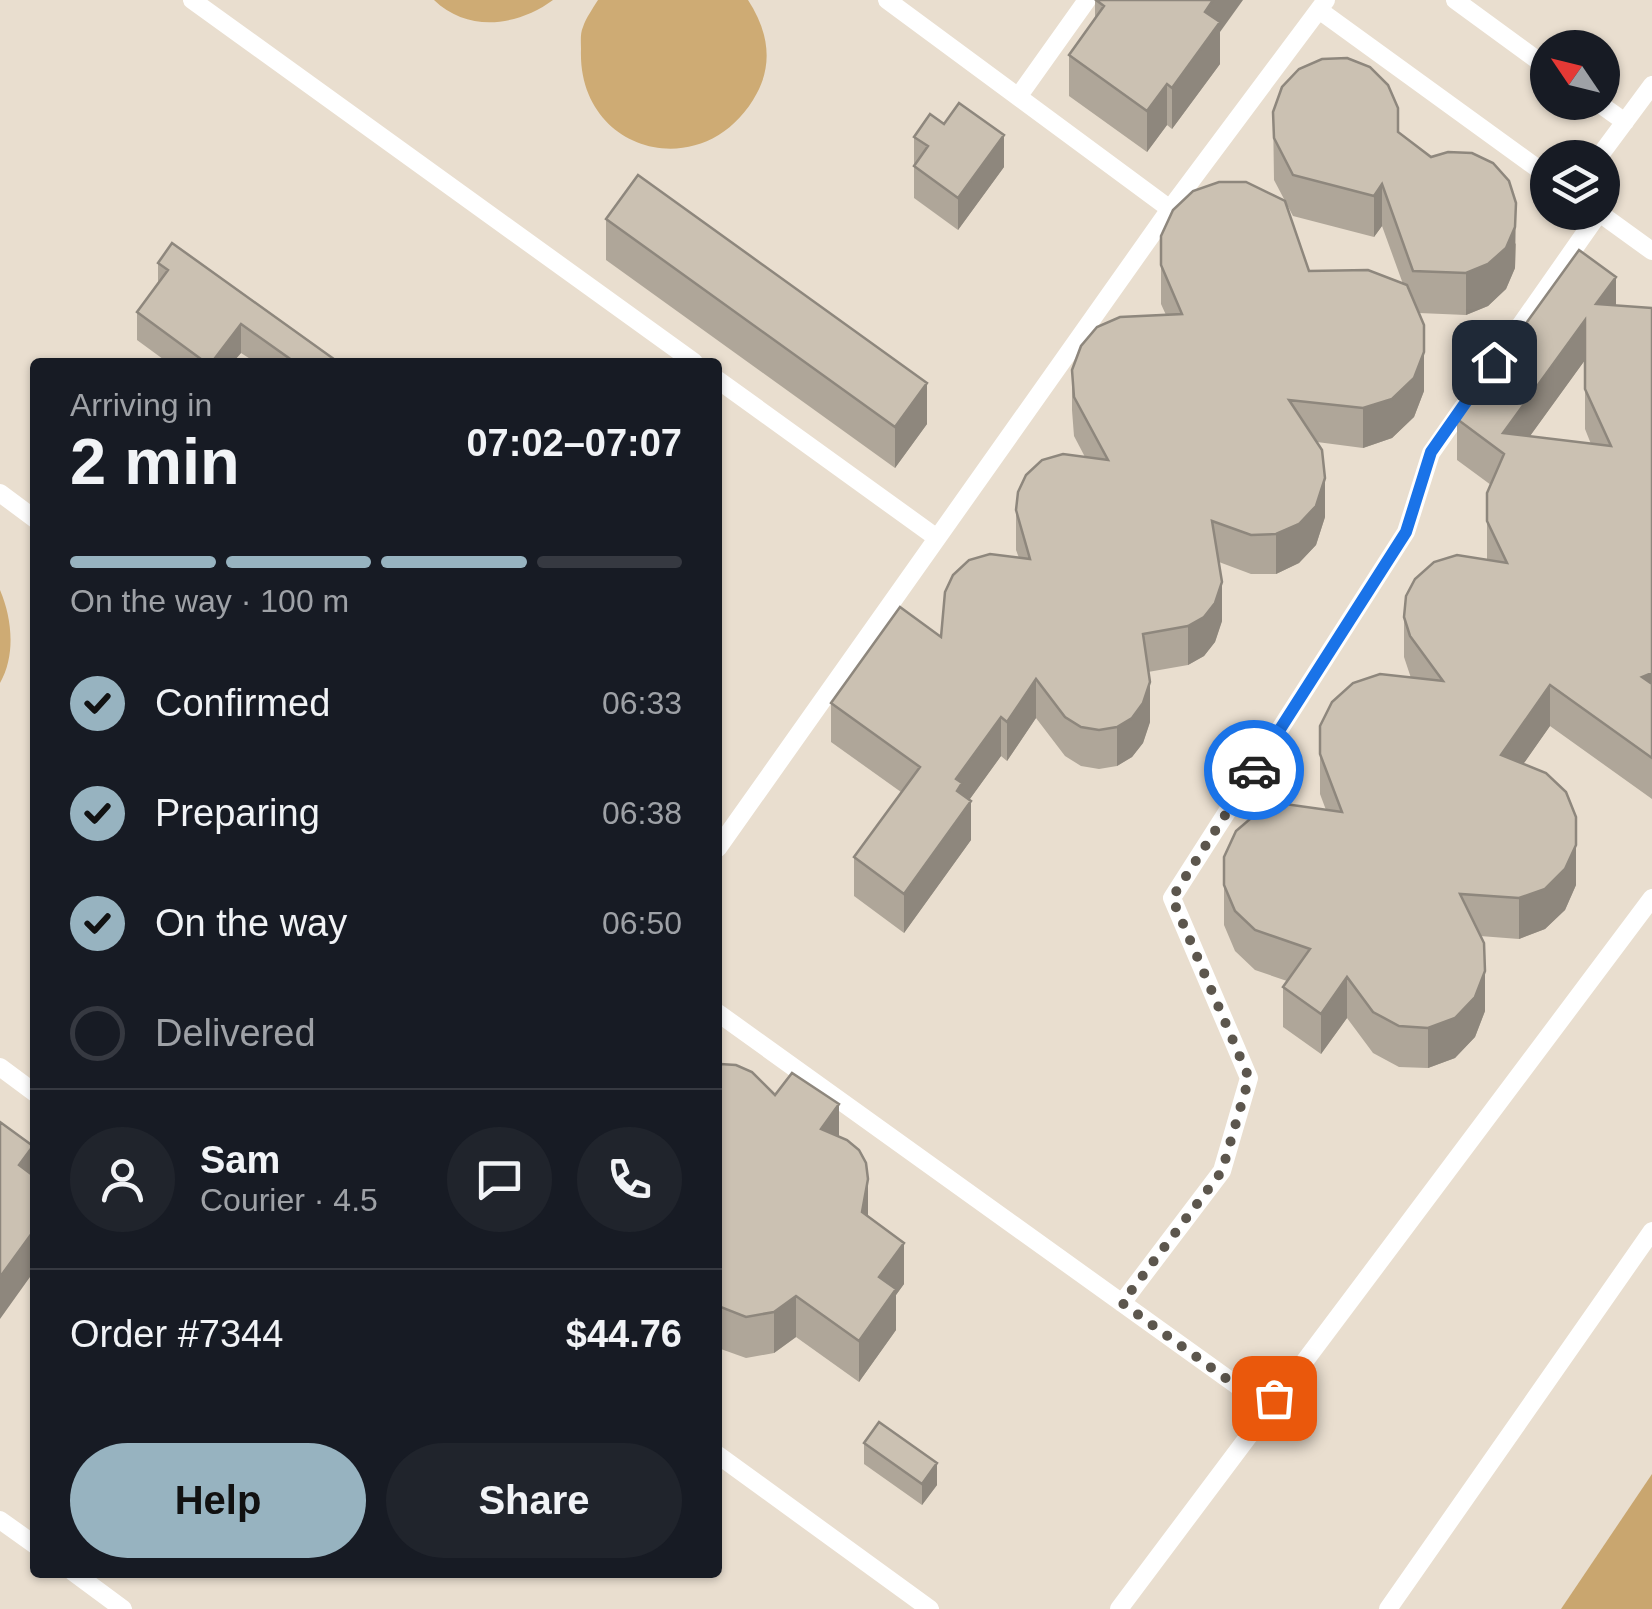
<!DOCTYPE html>
<meta charset="utf-8">
<style>
body{margin:0;font-family:Arial,sans-serif;background:#20242c;color:#f1f3f6;height:100vh;display:flex;flex-direction:column;font-size:38px;white-space:nowrap}
*{box-sizing:border-box;margin:0}
p{font-size:32px;color:#9ea1a6}
.icon{flex:none;width:55px;height:55px;fill:none;stroke:currentColor;stroke-width:2;stroke-linecap:round;stroke-linejoin:round}
.map{position:relative;flex:1;overflow:hidden}
.details{position:absolute;left:30px;top:358px;width:692px;height:1220px;display:flex;flex-direction:column;background:#171b24;border-radius:10px;box-shadow:0 2px 8px #0004}
.details>*{flex:none}
.needle{width:65px;rotate:305deg}
.tools{position:absolute;left:1530px;top:30px;display:grid;gap:20px}
.tools a{display:grid;place-items:center;width:90px;height:90px;border-radius:50%;background:#171b24;box-shadow:0 2px 8px #0004;font-size:50px}
.pin{position:absolute;display:grid;place-items:center;width:85px;height:85px;color:#fff;margin:-42px;border-radius:20px;box-shadow:0 5px 15px #0006}
.courier{position:absolute;display:grid;place-items:center;width:100px;height:100px;margin:-50px;border:8px solid #1a73e8;border-radius:50%;background:#fff;color:#222;box-shadow:0 2px 12px #0007}
.summary em{font-style:normal;font-weight:600}
.summary div{display:flex;flex-direction:column-reverse}
.summary{display:flex;align-items:center;justify-content:space-between;height:170px;padding:0 40px}
h1{font-size:65px;font-weight:600;line-height:75px}
.bar{display:grid;grid-template-columns:repeat(4,1fr);gap:15px 10px;align-content:center;height:120px;padding:0 40px}
.bar i{height:12px;border-radius:8px;background:#363941}
.bar .on{background:#97b3c0}
.bar p{grid-column:span 4}
.line{display:flex;align-items:center;gap:25px;padding:0 40px;border-top:2px solid #363941}
.line div{flex:1}
.round{display:grid;place-items:center;flex:none;width:105px;height:105px;border-radius:52px;background:#20242c}
ol{padding:0 40px;list-style:none}
li{display:flex;align-items:center;gap:30px;height:110px}
li p{margin-inline-start:auto}
li .icon{padding:10px;border-radius:50%;background:#97b3c0;color:#111;stroke-width:4}
li:last-child{color:#9ea1a6}
li i{width:55px;height:55px;border:5px solid #363941;border-radius:50%}
.button{display:flex;gap:20px;margin-top:auto;padding:20px 40px}
.button a{flex:1;height:115px;border-radius:60px;background:#97b3c0;color:#111;font-size:40px;font-weight:600;line-height:115px;text-align:center}
.button a+a{background:#20242c;color:#f1f3f6}
.map>svg:first-child{display:block}
.forest{fill:#c9a66f}
.water{fill:#ceab74}
.lines{fill:none;stroke-linecap:round;stroke-linejoin:round}
.lane{stroke:#fff;stroke-width:18}
.wall{fill:#afa699;fill-rule:evenodd}
.shaded-wall{fill:#8e877d}
.building{fill:#cbc1b2;stroke:#8e877d;stroke-width:2.5;fill-rule:evenodd}
.done{stroke:#5c564d;stroke-width:10;stroke-dasharray:0 18}
.route{stroke:#1a73e8;stroke-width:12}
</style>
<div class="map">
<svg width="1652" height="1609" viewBox="0 0 1652 1609">
<rect width="100%" height="100%" fill="#e9decf"/>
<!-- forest -->
<path class="forest" d="M1652,1474V1609H1561Z"/>
<!-- water -->
<path class="water" d="M434,0H553C518,26 468,33 434,0Z
M598,0H748C767,29 774,61 757,93C707,187 577,155 581,49C581,43 580,33 583,27C586,18 593,8 598,0Z
M0,590C12,618 16,655 0,683Z"/>
<g class="lines">
<!-- lane -->
<path class="lane" d="M192,0L694,362
M887,0L1170,209
M1455,0L1548,68
M1319,10L1548,176
M1018,97L1087,0
M1597,102L1625,122
M1598,158L1652,85
M1598,212L1652,251
M718,380L937,538
M0,493L35,519
M718,848L1170,209L1326,0
M718,1013L1267,1407
M0,1067L35,1093
M1122,1303L1222,1171L1249,1078L1172,898L1406,532L1431,453L1599,213
M718,1455L930,1609
M0,1520L35,1545
M73,1572L123,1609
M1119,1609L1652,898
M1388,1609L1652,1231"/>
</g>
<!-- wall -->
<path class="wall" d="M1095,0L1220,32V64L1172,129L1167,125L1147,152L1069,96V55L1095,19Z
M1273,112L1398,132L1516,244L1515,268L1506,289L1488,306L1466,315L1419,313L1424,391L1414,417L1392,438L1363,448L1317,442L1325,517L1316,545L1299,563L1276,574H1251L1219,562L1222,621L1215,642L1204,656L1188,665L1148,672L1150,722L1143,743L1132,757L1117,766L1099,769L1081,766L1065,756L1036,718L1007,761L1001,756L969,800L971,840L904,933L854,896V857L901,792L831,742V703L941,637L1019,558L1016,550V510L1085,457L1074,436L1072,410V370L1166,315L1161,304V236L1309,271L1403,284L1382,226L1374,237L1293,216L1274,180Z
M914,137L1004,167L958,230L914,198Z
M606,219L927,424L895,468L606,260Z
M158,263L338,362H255L241,353L233,362H167L137,340V312L158,284Z
M1616,305L1652,308V799L1550,726L1523,764L1576,885L1565,910L1545,929L1519,939L1480,936L1485,1011L1475,1037L1455,1058L1428,1068L1399,1067L1373,1053L1347,1018L1321,1054L1283,1027V987L1287,981L1255,970L1235,951L1224,925V857L1326,810L1320,794V754L1411,678L1404,657V617L1487,560V493L1491,485L1457,460V419ZM1585,360V429L1591,444L1530,436Z
M718,1065L775,1095L839,1136L868,1216L904,1284L896,1295V1330L859,1382L796,1337L774,1353L746,1358L718,1348Z
M864,1443L937,1485L922,1505L864,1464Z"/>
<!-- shaded-wall -->
<path class="shaded-wall" d="M1213,0H1243L1220,32V64L1172,129V88L1205,12Z
M1167,84V125L1147,152V111Z
M1004,135V167L958,230V198Z
M1382,184V226L1374,237V196Z
M1516,203L1515,268L1506,289L1488,306L1466,315V273Z
M1616,277V317L1596,304Z
M1585,320V360L1504,472L1503,433Z
M241,324V353L233,362H212Z
M1424,352V391L1414,417L1392,438L1363,448V408Z
M927,383V424L895,468V427Z
M1325,478V517L1316,545L1299,563L1276,574V534Z
M1222,582V621L1215,642L1204,656L1188,665V626Z
M1652,673V714L1642,677Z
M1036,679V718L1007,761V722Z
M1150,682V722L1143,743L1132,757L1117,766V727Z
M1550,685V726L1501,796V755Z
M1001,717V756L962,810L971,801V840L904,933V894L956,779Z
M1576,845V885L1565,910L1545,929L1519,939V898Z
M1485,971V1011L1475,1037L1455,1058L1428,1068V1028Z
M1347,977V1018L1321,1054V1014Z
M839,1104V1146L821,1129Z
M33,1146V1188L19,1165Z
M868,1179V1220L862,1212Z
M35,1229V1270L0,1319V1277Z
M904,1243V1284L896,1295V1330L859,1382V1341L879,1277Z
M796,1296V1337L774,1353V1312Z
M937,1463V1485L922,1505V1484Z"/>
<!-- building -->
<path class="building" d="M1096,0H1213L1205,12L1220,22L1172,88L1167,84L1147,111L1069,55L1104,6Z
M1347,58L1370,67L1388,85L1398,108V132L1431,157L1448,152L1472,153L1493,163L1509,181L1516,203L1515,227L1506,248L1488,264L1466,273L1413,271L1382,184L1374,196L1293,175L1274,138L1273,112L1282,87L1299,69L1322,59Z
M959,103L1004,135L958,198L914,166L928,146L914,137L930,114L944,124Z
M638,175L927,383L895,427L606,219Z
M1219,182H1246L1285,201L1309,271L1368,270L1407,285L1424,325V352L1414,378L1392,399L1363,408L1289,400L1322,450L1325,478L1316,506L1299,524L1276,534L1251,535L1212,521L1222,582L1215,603L1204,617L1188,626L1143,634L1150,682L1143,703L1132,718L1117,727L1099,730L1081,727L1065,717L1036,679L1007,722L1001,717L956,779L962,783L957,791L971,801L904,894L854,857L920,767L831,703L900,607L941,637L945,592L953,575L969,560L990,554L1030,559L1016,510L1018,492L1026,475L1042,460L1063,454L1108,460L1074,397L1072,370L1081,346L1097,327L1120,317L1182,314L1161,265V236L1173,210L1193,191Z
M172,243L338,362H292L293,361L241,324L212,362H205L137,312L168,270L158,263Z
M1579,250L1616,277L1596,304L1652,308V673L1642,677L1652,684V758L1550,685L1501,755L1546,773L1566,792L1576,817V845L1565,869L1545,889L1519,898L1460,894L1484,943L1485,971L1475,997L1455,1018L1428,1028L1399,1026L1373,1012L1347,977L1321,1014L1283,987L1310,949L1255,930L1235,911L1224,885V857L1236,831L1257,813L1285,804L1342,812L1320,754V726L1332,702L1353,683L1380,674L1443,681L1410,636L1404,617L1406,596L1415,579L1434,562L1457,555L1507,563L1487,521V493L1504,454L1457,419ZM1585,320V389L1611,446L1503,433Z
M720,1064L736,1065L752,1072L775,1095L792,1073L839,1104L821,1129L847,1140L859,1150L866,1163L868,1179L862,1212L904,1243L879,1277L896,1289L859,1341L796,1296L774,1312L746,1317L718,1306V1065Z
M0,1122L33,1146L19,1165L35,1177V1229L0,1277Z
M879,1422L937,1463L922,1484L864,1443Z"/>
<g class="lines">
<!-- done -->
<path class="done" d="M1254,770L1172,898L1249,1078L1222,1171L1122,1303L1267,1408L1274,1398"/>
<!-- route -->
<path class="route" d="M1254,770L1406,532L1431,452L1494,362"/>
</g>
</svg>
<div class="tools">
<a><svg class="needle" viewBox="-14 -14 28 28"><path d="M0-13l5 13h-10z" fill="#e53935"/><path d="M0 13l5-13h-10z" fill="#9ea1a6"/></svg></a>
<a><svg class="icon" aria-label="layers" viewBox="0 0 24 24"><path d="M12 4l9 5-9 5-9-5zM3 14l9 5 9-5"/></svg></a>
</div>
<div class="pin" style="left:1274px;top:1398px;background:#ea580c"><svg class="icon" aria-label="bag" viewBox="0 0 24 24"><path d="M5 8h14l-1 12H6zM9 8a3 3 0 0 1 6 0"/></svg></div>
<div class="pin" style="left:1494px;top:362px;background:#1f2937"><svg class="icon" aria-label="home" viewBox="0 0 24 24"><path d="M3 11l9-7 9 7M6 9v11h12V9"/></svg></div>
<div class="courier" style="left:1254px;top:770px"><svg class="icon" aria-label="car" viewBox="0 0 24 24"><path d="M5 17H2v-5l4-1 3-4h7l3 4 3 1v5h-3M9 17h6M6 11h13"/><circle cx="7" cy="17" r="2"/><circle cx="17" cy="17" r="2"/></svg></div>
<section class="details">
<div class="summary"><div><h1>2 min</h1><p>Arriving in</p></div><em>07:02–07:07</em></div>
<div class="bar"><i class="on"></i><i class="on"></i><i class="on"></i><i></i><p>On the way · 100 m</p></div>
<ol>
<li><svg class="icon" aria-label="check" viewBox="0 0 24 24"><path d="M5 12l5 5 9-10"/></svg>Confirmed<p>06:33</p></li>
<li><svg class="icon" aria-label="check" viewBox="0 0 24 24"><path d="M5 12l5 5 9-10"/></svg>Preparing<p>06:38</p></li>
<li><svg class="icon" aria-label="check" viewBox="0 0 24 24"><path d="M5 12l5 5 9-10"/></svg>On the way<p>06:50</p></li>
<li><i></i>Delivered</li>
</ol>
<div class="line" style="height:180px"><a class="round"><svg class="icon" aria-label="person" viewBox="0 0 24 24"><circle cx="12" cy="8" r="4"/><path d="M4 21q1-7 8-7t8 7"/></svg></a><div><b>Sam</b><p>Courier · 4.5</p></div><a class="round"><svg class="icon" aria-label="chat" viewBox="0 0 24 24"><path d="M4 5h16v11H9l-5 4z"/></svg></a><a class="round"><svg class="icon" aria-label="phone" viewBox="0 0 24 24"><path d="M5 4h4l2 5-3 2q2 4 5 5l2-3 5 2v4C11 20 4 13 5 4z"/></svg></a></div>
<div class="line" style="height:130px"><div>Order #7344</div><b>$44.76</b></div>
<div class="button"><a>Help</a><a>Share</a></div>
</section>
</div>
